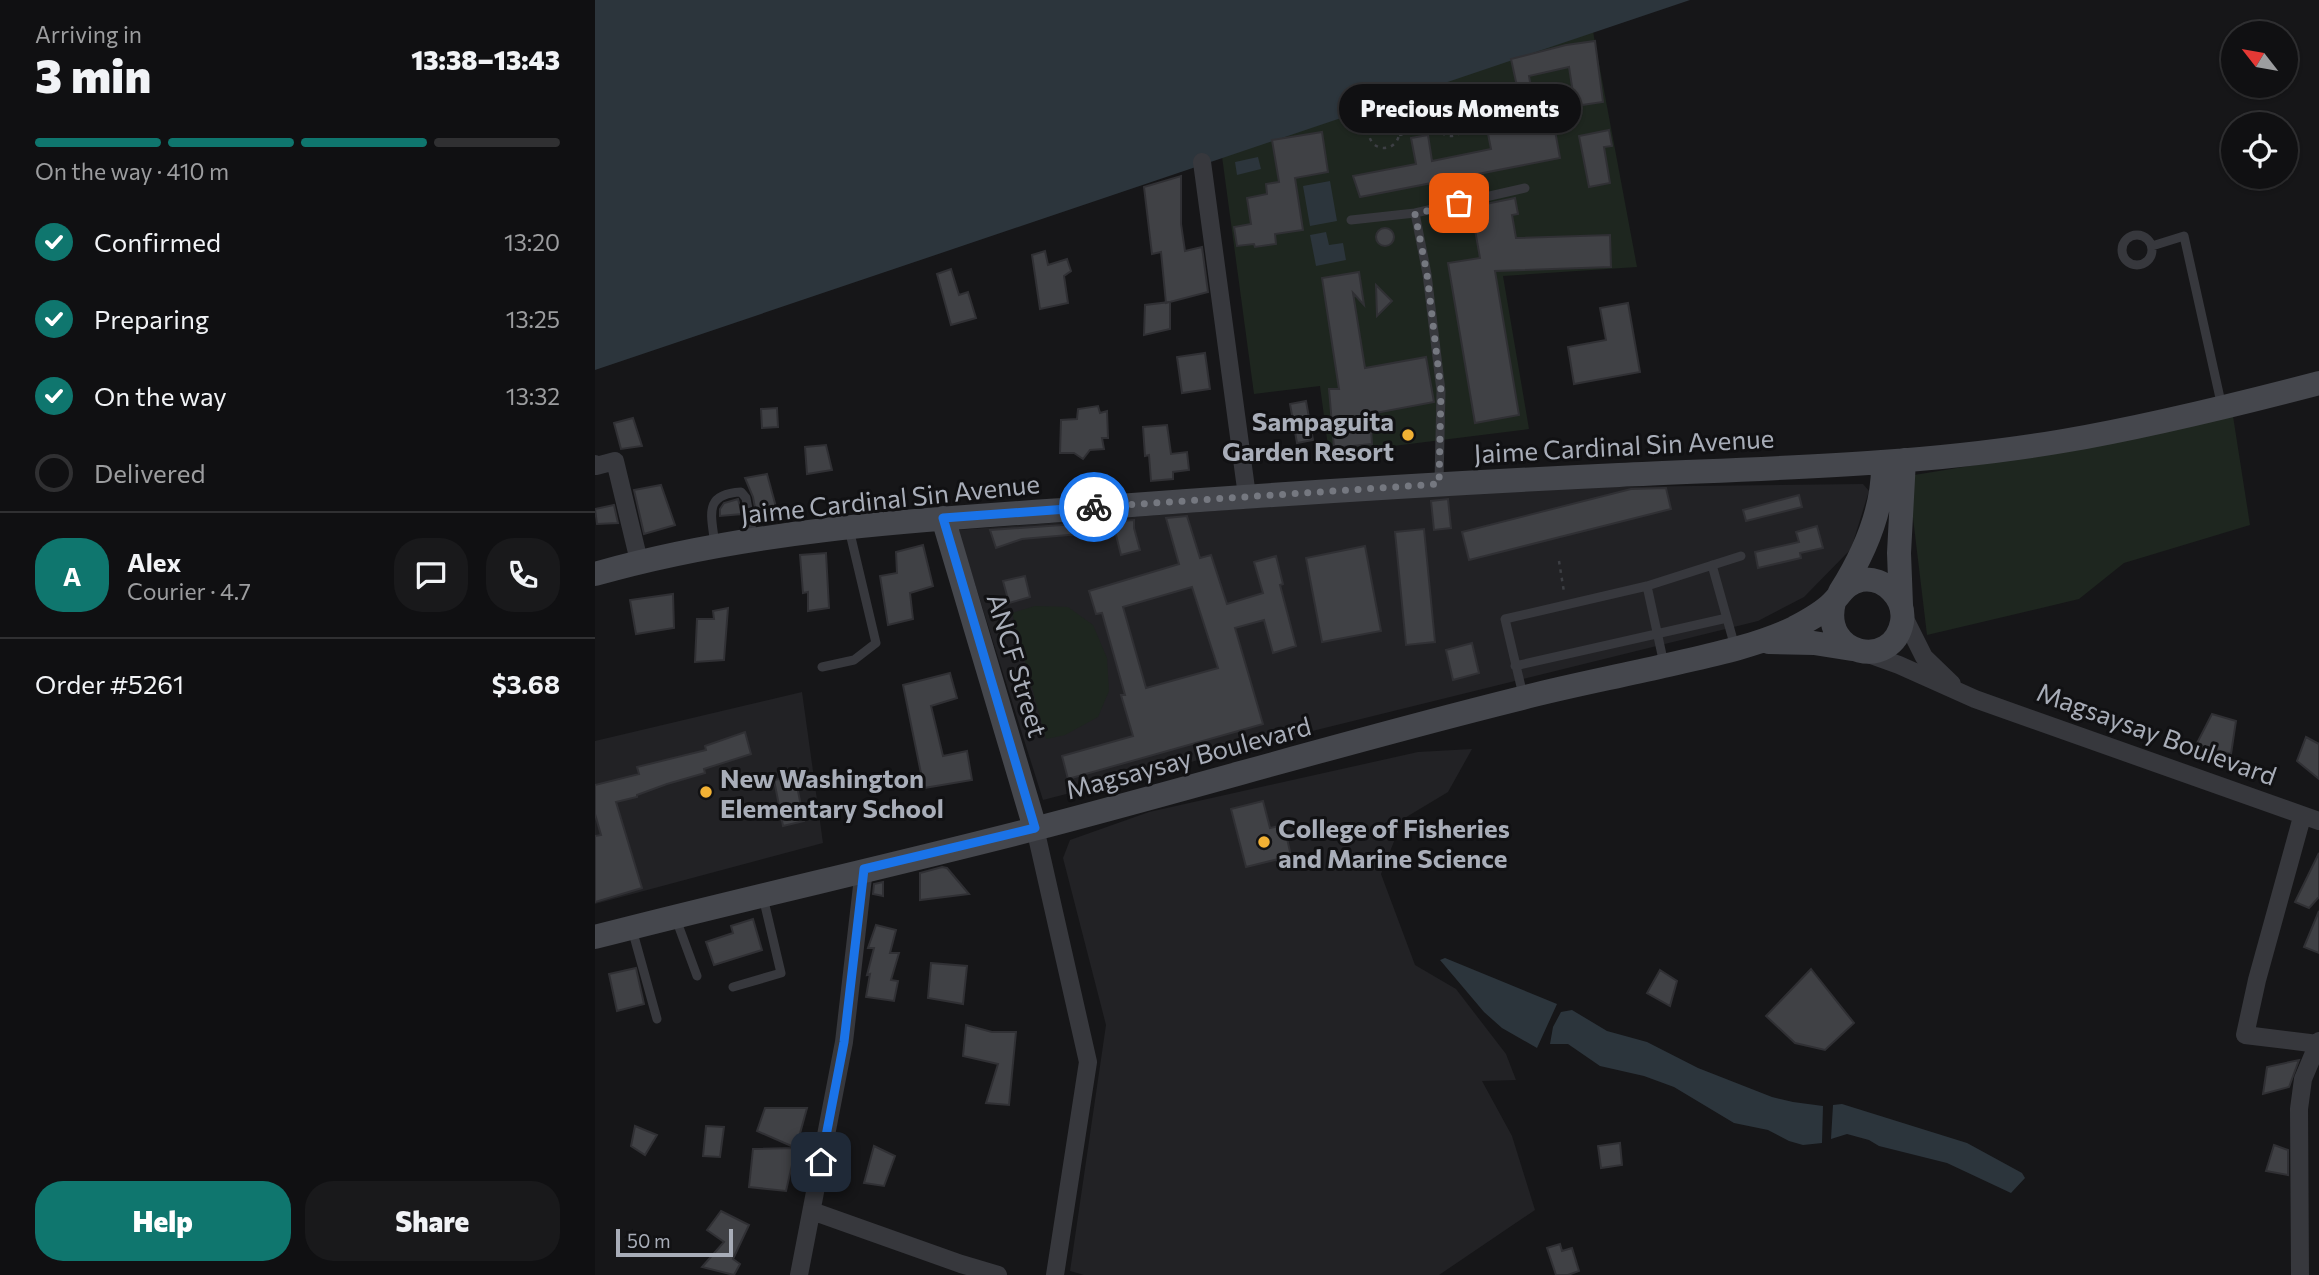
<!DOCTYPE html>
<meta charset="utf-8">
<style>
body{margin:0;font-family:Commissioner,sans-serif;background:#19191b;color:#f1f3f6;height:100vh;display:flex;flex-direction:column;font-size:26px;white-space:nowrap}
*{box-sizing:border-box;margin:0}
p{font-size:23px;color:#9c9d9f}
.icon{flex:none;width:38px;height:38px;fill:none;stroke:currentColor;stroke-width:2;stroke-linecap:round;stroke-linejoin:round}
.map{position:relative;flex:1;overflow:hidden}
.sheet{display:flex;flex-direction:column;background:#101012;width:595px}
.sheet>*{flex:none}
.needle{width:46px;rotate:301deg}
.tools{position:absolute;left:1626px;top:21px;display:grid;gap:14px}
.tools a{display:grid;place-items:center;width:77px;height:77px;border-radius:50%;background:#101012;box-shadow:0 2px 5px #0004,0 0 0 2px #303032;font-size:35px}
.scale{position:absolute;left:21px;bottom:18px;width:117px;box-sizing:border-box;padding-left:7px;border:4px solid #a8adb8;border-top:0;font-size:19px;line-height:24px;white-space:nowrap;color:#a8adb8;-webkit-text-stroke:5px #111113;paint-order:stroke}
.pin{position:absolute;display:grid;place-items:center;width:60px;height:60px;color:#fff;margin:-30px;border-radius:14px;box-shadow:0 4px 10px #0006}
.courier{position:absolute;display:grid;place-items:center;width:70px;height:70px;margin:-35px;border:5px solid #1a73e8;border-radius:50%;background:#fff;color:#222;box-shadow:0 2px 9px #0007}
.bubble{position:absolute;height:49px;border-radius:24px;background:#101012;box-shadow:0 2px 5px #0004,0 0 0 2px #303032;font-size:23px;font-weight:800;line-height:49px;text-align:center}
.summary em{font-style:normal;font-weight:800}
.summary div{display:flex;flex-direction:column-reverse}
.summary{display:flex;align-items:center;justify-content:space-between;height:119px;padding:0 35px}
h1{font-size:46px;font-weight:800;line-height:52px}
.bar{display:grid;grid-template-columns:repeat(4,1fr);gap:10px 7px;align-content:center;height:84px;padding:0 35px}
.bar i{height:9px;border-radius:5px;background:#303032}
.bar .on{background:#0f766e}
.bar p{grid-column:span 4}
.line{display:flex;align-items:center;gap:18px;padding:0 35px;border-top:2px solid #303032}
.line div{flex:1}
.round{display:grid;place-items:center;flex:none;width:74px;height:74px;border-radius:28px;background:#19191b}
ol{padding:0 35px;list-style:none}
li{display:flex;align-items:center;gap:21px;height:77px}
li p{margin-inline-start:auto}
li .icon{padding:7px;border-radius:50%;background:#0f766e;color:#fff;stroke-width:4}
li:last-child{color:#9c9d9f}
li i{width:38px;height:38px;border:4px solid #303032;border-radius:50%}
.button{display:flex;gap:14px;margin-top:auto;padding:14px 35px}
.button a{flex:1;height:80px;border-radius:28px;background:#0f766e;color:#fff;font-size:28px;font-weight:800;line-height:80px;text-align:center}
.button a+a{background:#19191b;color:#f1f3f6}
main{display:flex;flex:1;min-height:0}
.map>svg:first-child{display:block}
.built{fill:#222225}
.green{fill:#1e261f}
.water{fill:#2c353c}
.building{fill:#404145;stroke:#303034;stroke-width:2;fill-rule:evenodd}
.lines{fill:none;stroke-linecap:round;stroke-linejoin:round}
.path{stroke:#3d3f44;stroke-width:2.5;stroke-dasharray:3.5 5;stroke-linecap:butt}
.lane{stroke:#37383d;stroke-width:9}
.street{stroke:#37383d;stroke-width:18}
.secondary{stroke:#45474d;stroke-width:24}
.done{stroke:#757880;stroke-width:7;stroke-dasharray:0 12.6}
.route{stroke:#1a73e8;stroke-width:9}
.poi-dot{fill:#f2b134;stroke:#111113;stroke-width:2.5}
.labels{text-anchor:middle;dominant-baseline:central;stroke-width:6;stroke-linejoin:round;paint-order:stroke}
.poi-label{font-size:26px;font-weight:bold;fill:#a8adb8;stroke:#111113;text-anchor:start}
.street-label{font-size:26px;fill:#a8adb8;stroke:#111113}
</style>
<main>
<section class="sheet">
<div class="summary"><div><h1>3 min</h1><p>Arriving in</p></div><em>13:38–13:43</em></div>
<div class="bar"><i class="on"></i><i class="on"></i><i class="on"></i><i></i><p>On the way · 410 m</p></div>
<ol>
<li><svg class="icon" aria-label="check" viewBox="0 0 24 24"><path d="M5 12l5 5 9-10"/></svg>Confirmed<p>13:20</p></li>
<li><svg class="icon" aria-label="check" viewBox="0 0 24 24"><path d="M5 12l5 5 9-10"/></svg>Preparing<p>13:25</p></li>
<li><svg class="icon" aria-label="check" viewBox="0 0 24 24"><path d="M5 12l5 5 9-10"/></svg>On the way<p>13:32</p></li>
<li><i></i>Delivered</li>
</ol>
<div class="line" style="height:126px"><b class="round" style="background:#0f766e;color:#fff">A</b><div><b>Alex</b><p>Courier · 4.7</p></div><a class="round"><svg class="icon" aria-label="chat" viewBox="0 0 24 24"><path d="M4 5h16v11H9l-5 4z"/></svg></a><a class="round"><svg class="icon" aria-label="phone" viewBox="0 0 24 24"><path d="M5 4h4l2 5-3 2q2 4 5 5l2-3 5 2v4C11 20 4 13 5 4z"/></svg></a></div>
<div class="line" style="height:91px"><div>Order #5261</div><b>$3.68</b></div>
<div class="button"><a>Help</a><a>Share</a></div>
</section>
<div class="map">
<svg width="1724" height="1275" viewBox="0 0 1724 1275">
<rect width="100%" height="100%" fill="#161618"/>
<!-- built -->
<path class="built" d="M1268,484L1274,491L1256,549L1209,597L1163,621L681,740L448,800L363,530L926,488Z
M207,692L228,843L0,904V741Z
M877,749L853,792L808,819L786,874L820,965L861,989L911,1054L921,1080L887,1081L917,1136L940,1210L844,1275H489L475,1271L511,1025L468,858L475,840L554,812L823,752Z"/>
<!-- green -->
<path class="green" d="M997,26L1042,267L908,276L934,429L734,454L725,386L659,394L626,149Z
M1638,416L1655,525L1529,563L1484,599L1332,635L1313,476L1498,446Z
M440,606L473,607L498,625L512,658L514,691L503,717L470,735L451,739L417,613Z"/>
<!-- water -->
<path class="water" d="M0,0H1095L0,370Z
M663,157L666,169L642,175L640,162Z
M735,181L742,221L715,226L708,186Z
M731,232L734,245L748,243L751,260L721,266L715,235Z
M850,958L962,1004L942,1048L907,1028L889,1012L845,960Z
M977,1010L1012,1031L1052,1042L1103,1068L1177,1097L1198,1102L1228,1106L1227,1143L1208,1145L1194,1141L1173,1130L1139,1123L1079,1087L1049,1076L1005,1066L973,1044H955L958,1027L966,1012Z
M1247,1104L1372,1143L1427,1173L1430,1178L1416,1193L1352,1163L1284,1146L1274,1140L1252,1134L1236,1139L1238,1105Z"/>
<!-- building -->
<path class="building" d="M1000,41L1008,102L980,106L974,67L934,76L941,118L957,114L965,158L765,197L758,176L821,164L816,138L833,135L837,161L896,149L886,98L923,91L916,59L971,45Z
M1014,130L1017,146L1009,147L1015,183L994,187L984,136Z
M727,132L733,172L700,178L708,230L680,234L681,244L660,247L659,244L642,246L639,227L656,224L652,198L672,194L671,184L684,182L677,140Z
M586,176V224L590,251L607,247L613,292L571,303L566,252L557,254L549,187Z
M920,198L923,214L917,215L921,238L1015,235L1016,267L900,271L924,415L880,423L853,263L885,258L876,207Z
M781 237a9 9 0 1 1 18 0a9 9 0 1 1-18 0Z
M450,251L453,265L472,259L476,271L469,276L473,303L445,309L437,255Z
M356,269L364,295L373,292L381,318L356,325L342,274Z
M764,272L769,305L758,293L770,368L831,357L839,402L775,414L777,444L739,448L734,389H744L727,278Z
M781,285L797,301L782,316Z
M575,302V329L549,335L550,305Z
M1033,303L1045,372L979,384L973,347L1011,340L1005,308Z
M610,353L615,389L587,393L582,357Z
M711,401L718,440L702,443L695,404Z
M503,406L505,413L512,411L513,438H507L509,449L495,450L488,459L479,453H465L466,420L482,419L483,409Z
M182,408L183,427L167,428L166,409Z
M38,418L47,446L26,449L19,423Z
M572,425L576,454L592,452L594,470L578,472V479L556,481L554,455L550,456L548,427Z
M231,445L237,470L212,474L210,447Z
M172,474L184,518L162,519L158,497L150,478Z
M66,485L80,525L49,534L39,490Z
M1071,488L1076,509L874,560L867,532L1036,489Z
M1204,495L1207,507L1151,521L1148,510Z
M143,499L147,514L125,516V509L129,503Z
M853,499L856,528L839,530L836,501Z
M19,505L23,523L2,524L0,509Z
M592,516L605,558L616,555L632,604L668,593L659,562L681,556L688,584L685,585L701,646L678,653L669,620L640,628L668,724L473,779L467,756L538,736L526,695H530L507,613L501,614L494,591L584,564L571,518ZM597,587L623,668L551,688L528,607Z
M539,520V528L545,550L526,555L520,531L427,539L401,548L395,530Z
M1222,526L1228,548L1205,553L1206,558L1163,568L1160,552L1204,542L1201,532Z
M829,529L840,642L811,645L800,532Z
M328,545L338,586L315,593L318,619L293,625L285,576L302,573L301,552Z
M770,546L786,631L727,642L711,558Z
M231,553L234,608L213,611V592L208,593L205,555Z
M430,576L435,597L414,603L408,581Z
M78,594L79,628L41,634L35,600Z
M133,608L129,660L100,662L102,619H119L118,611Z
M877,643L884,673L858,680L851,650Z
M355,673L362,698L336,706L348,756L372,751L377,780L329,788L308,685Z
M1617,714L1641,721L1636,754L1601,745Z
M150,732L156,754L109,769L110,773L72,784L42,795V797L21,802L47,888L0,902V836L6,835L0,814V785L44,774L42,767L111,750L110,746Z
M1711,737L1724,744V779L1702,761Z
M200,776L209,821L188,826L179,780Z
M668,801L675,828L689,825L696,856L651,867L636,809Z
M1724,853V897L1714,908L1700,902Z
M347,867L352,868L374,894L325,900V873Z
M288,882V896L278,894L279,884Z
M1724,911V953L1709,947Z
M158,919L167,950L119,965L111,942L138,933L136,926Z
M281,925L301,930L295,953H304L296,980L303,981L299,1001L271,997L275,974L272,975L279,948H273Z
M336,963L372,966L368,1004L333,998Z
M41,968L49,1004L22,1011L14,974Z
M1216,969L1259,1023L1230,1050L1200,1043L1171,1016Z
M1065,970L1082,981L1075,1006L1052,993Z
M371,1025L397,1032H421L414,1105L391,1103L403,1064L368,1056Z
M1704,1060L1694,1087L1668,1094L1672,1067Z
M170,1108H212L201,1148L162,1131Z
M40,1126L62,1135L50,1155L36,1146Z
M111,1126L129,1127L125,1157L108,1156Z
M1025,1143L1027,1165L1006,1168L1003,1146Z
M1679,1145L1693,1150V1175L1671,1171Z
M279,1146L300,1156L289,1186L269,1183Z
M201,1148L191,1191L154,1187L158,1149Z
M126,1211L154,1225L138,1259L145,1264L139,1275L107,1267L129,1242L112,1230Z
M965,1244L967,1251L977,1248L984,1271L973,1275H961L952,1248Z"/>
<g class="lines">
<!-- path -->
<path class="path" d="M816,96L823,132
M841 121a15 15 0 1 1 30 0a15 15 0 1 1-30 0Z
M774 133a15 15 0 1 1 30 0a15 15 0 1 1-30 0Z
M803,126L841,119
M804,135L843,129
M964,561L969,592"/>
<!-- lane -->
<path class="lane" d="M820,213L930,188
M756,220L820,213L832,274L846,391L844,482
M1527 250a15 15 0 1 1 30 0a15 15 0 1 1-30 0Z
M1557,246L1589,236L1627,407
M120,546C117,516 107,494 146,492L151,498L158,537
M1117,565L1140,647
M1052,586L1069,664
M920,666L1132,618
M227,667L259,660L281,643L254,529
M928,695L910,619L1052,586L1146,556
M81,919L102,976
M37,929L62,1019
M138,987L186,973L168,897"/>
<!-- street -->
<path class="street" d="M607,162L652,496
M0,464L1,466L20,461L44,561
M1308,615L1329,657L1357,684
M1268,652L1304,665L1380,699L1724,821
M1707,817L1662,980L1650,1035L1723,1044
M440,828L493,1062L460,1275
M217,1211L366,1264L403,1275
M204,1275L249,1042L269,869
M1705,1275L1704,1109L1708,1079L1724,1041"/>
<!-- secondary -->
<path class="secondary" d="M348,518L440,828
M0,574C165,527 340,519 510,507C681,494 853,483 1024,475C1172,468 1322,466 1468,441C1555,426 1640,405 1724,383
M1245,592C1269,554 1289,509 1288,463
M1306,605L1304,553L1309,460
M1174,642L1219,643L1257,649
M0,937C147,899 296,866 443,828C604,786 765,738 927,698C973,686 1021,677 1068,666C1111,656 1159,647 1199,628C1212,621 1226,614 1237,603C1246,594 1251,583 1266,580C1289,576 1311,598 1307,622C1298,671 1225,656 1239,602"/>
</g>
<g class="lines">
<!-- done -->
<path class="done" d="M499,507L844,484L846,391L832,274L820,214L864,203"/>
<!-- route -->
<path class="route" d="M226,1162L249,1042L269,869L440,828L348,518L499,507"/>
</g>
<!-- markers -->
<g class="poi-dot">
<circle cx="813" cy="435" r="7"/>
<circle cx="111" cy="792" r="7"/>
<circle cx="669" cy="842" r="7"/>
</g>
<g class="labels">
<!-- poi labels -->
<g class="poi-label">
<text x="799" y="420" text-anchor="end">Sampaguita<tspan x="799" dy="30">Garden Resort</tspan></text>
<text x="125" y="777">New Washington<tspan x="125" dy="30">Elementary School</tspan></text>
<text x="683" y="827">College of Fisheries<tspan x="683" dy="30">and Marine Science</tspan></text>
</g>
<!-- street labels -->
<g class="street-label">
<text transform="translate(1029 445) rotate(-3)">Jaime Cardinal Sin Avenue</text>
<text transform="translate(295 498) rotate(-6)">Jaime Cardinal Sin Avenue</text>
<text transform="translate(423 665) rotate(73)">ANCF Street</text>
<text transform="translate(1562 733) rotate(20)">Magsaysay Boulevard</text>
<text transform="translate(593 757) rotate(-15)">Magsaysay Boulevard</text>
</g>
</g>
</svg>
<div class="tools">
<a><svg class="needle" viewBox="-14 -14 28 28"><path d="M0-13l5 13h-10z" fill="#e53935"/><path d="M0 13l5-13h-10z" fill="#9c9d9f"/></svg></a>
<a><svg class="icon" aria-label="locate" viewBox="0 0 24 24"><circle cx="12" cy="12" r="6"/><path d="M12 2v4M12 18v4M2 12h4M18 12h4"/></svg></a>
</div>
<div class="scale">50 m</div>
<div class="pin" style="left:864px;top:203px;background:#ea580c"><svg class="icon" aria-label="bag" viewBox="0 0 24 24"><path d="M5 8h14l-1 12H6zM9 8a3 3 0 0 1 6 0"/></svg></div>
<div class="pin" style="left:226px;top:1162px;background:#1f2937"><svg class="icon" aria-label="home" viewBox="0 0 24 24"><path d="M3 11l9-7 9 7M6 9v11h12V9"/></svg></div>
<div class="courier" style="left:499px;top:507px"><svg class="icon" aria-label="bike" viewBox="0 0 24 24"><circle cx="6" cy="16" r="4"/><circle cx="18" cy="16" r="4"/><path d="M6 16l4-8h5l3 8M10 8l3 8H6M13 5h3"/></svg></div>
<div class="bubble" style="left:744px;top:84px;width:242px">Precious Moments</div>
</div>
</main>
